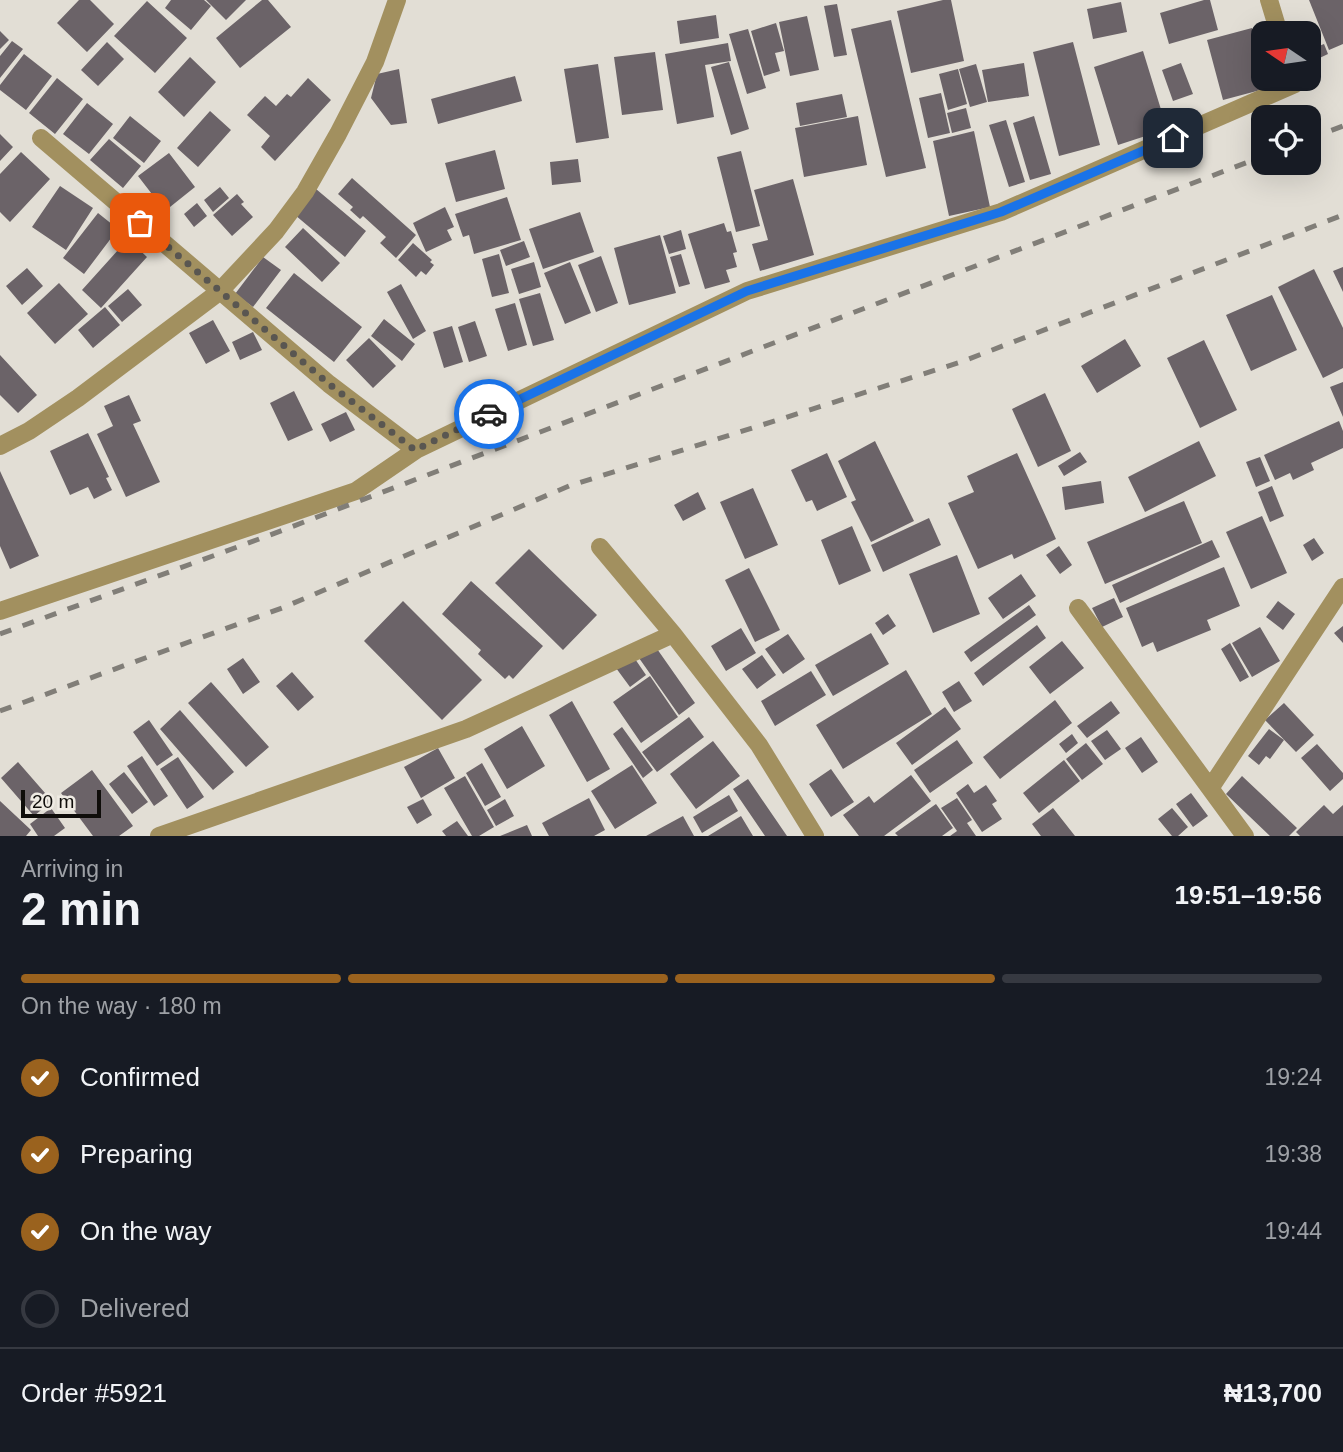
<!DOCTYPE html>
<meta charset="utf-8">
<style>
body{margin:0;font-family:Helvetica,sans-serif;background:#242831;color:#f1f3f6;height:100vh;display:flex;flex-direction:column;font-size:26px;white-space:nowrap}
*{box-sizing:border-box;margin:0}
p{font-size:23px;color:#9ea1a6}
.icon{flex:none;width:38px;height:38px;fill:none;stroke:currentColor;stroke-width:2;stroke-linecap:round;stroke-linejoin:round}
.map{position:relative;height:836px;overflow:hidden}
.details{display:flex;flex-direction:column;background:#171b24;flex:1}
.details>*{flex:none}
.needle{width:46px;rotate:283deg}
.controls{position:absolute;left:1251px;top:21px;display:grid;gap:14px}
.controls a{display:grid;place-items:center;width:70px;height:70px;border-radius:14px;background:#171b24;box-shadow:0 7px 28px #0002;font-size:35px}
.scale{position:absolute;left:21px;bottom:18px;width:80px;box-sizing:border-box;padding-left:7px;border:4px solid #0f0d0a;border-top:0;font-size:19px;line-height:24px;white-space:nowrap;color:#0f0d0a;-webkit-text-stroke:5px #efebe3;paint-order:stroke}
.pin{position:absolute;display:grid;place-items:center;width:60px;height:60px;color:#fff;margin:-30px;border-radius:14px;box-shadow:0 4px 10px #0006}
.courier{position:absolute;display:grid;place-items:center;width:70px;height:70px;margin:-35px;border:5px solid #1a73e8;border-radius:50%;background:#fff;color:#222;box-shadow:0 2px 9px #0007}
.overview em{font-style:normal;font-weight:700}
.overview div{display:flex;flex-direction:column-reverse}
.overview{display:flex;align-items:center;justify-content:space-between;height:119px;padding:0 21px}
h1{font-size:46px;font-weight:700;line-height:52px}
.bar{display:grid;grid-template-columns:repeat(4,1fr);gap:10px 7px;align-content:center;height:84px;padding:0 21px}
.bar i{height:9px;border-radius:5px;background:#363941}
.bar .current{background:#9a621e}
.bar p{grid-column:span 4}
.line{display:flex;align-items:center;gap:18px;padding:0 21px;border-top:2px solid #363941}
.line div{flex:1}
ol{padding:0 21px;list-style:none}
li{display:flex;align-items:center;gap:21px;height:77px}
li p{margin-inline-start:auto}
li .icon{padding:7px;border-radius:50%;background:#9a621e;color:#fff;stroke-width:4}
li:last-child{color:#9ea1a6}
li i{width:38px;height:38px;border:4px solid #363941;border-radius:50%}
.map>svg:first-child{display:block}
.building{fill:#6b6368}
.lines{fill:none;stroke-linecap:round;stroke-linejoin:round}
.minor{stroke:#a2905f;stroke-width:18}
.rail{stroke:#817e78;stroke-width:5;stroke-dasharray:12 12;stroke-linecap:butt}
.done{stroke:#595651;stroke-width:7;stroke-dasharray:0 12.6}
.route{stroke:#1a73e8;stroke-width:9}
</style>
<div class="map">
<svg width="1343" height="836" viewBox="0 0 1343 836">
<rect width="100%" height="100%" fill="#e2ded5"/>
<!-- building -->
<path class="building" d="M79,0H90L114,24L87,52L57,23Z
M171,0H204L211,6L191,30L165,8Z
M206,0H246L226,20Z
M262,0H268L291,27L240,68L216,38Z
M943,0H951L964,61L911,73L897,11Z
M1204,0H1210L1218,30L1169,44L1160,13Z
M1309,0H1343V44L1329,50Z
M147,1L187,38L155,73L114,36Z
M1121,2L1127,32L1093,39L1087,9Z
M837,4L847,55L834,57L824,6Z
M716,15L719,38L680,44L677,21Z
M807,16L819,70L790,76L779,22Z
M891,20L926,168L886,177L851,29Z
M776,23L784,51L775,53L780,71L764,76L751,31Z
M1252,28L1264,70V79H1266L1268,88L1223,100L1207,40Z
M748,29L766,88L747,94L729,34Z
M0,31L9,40L0,49Z
M1309,37L1314,48L1324,44L1328,54L1309,63Z
M12,41L23,49L0,78V56Z
M107,42L124,59L98,86L81,70Z
M1073,42L1100,145L1059,156L1033,52Z
M728,43L731,61L705,65L714,117L677,124L665,54Z
M1143,51L1167,129L1118,145L1094,67Z
M655,52L663,110L622,115L614,57Z
M24,54L52,76L26,110L0,90V85Z
M190,57L216,82L184,117L158,92Z
M729,62L749,129L731,135L711,67Z
M1024,63L1029,96L988,102L982,70Z
M1181,63L1193,94L1173,101L1162,70Z
M598,64L609,138L576,143L564,69Z
M976,64L987,102L970,107L959,69Z
M399,69L407,123L391,125L371,98L377,74Z
M958,69L967,104L948,110L939,74Z
M515,76L522,101L438,124L431,99Z
M57,78L83,99L55,134L29,113Z
M308,78L331,100L275,161L261,147L270,136L247,115L265,96L276,106L287,94L291,97Z
M941,93L950,133L928,138L919,98Z
M842,94L847,117L800,126L796,103Z
M87,103L113,124L89,154L63,134Z
M966,108L971,128L952,133L947,113Z
M210,111L231,130L198,167L177,148Z
M130,116L161,141L144,163L113,138Z
M858,116L867,165L804,177L795,128Z
M1034,116L1051,174L1030,180L1013,123Z
M1006,120L1025,182L1009,187L989,125Z
M974,131L990,207L949,216L933,141Z
M0,134L13,147L0,161Z
M109,139L141,166L123,188L90,160Z
M495,150L505,189L456,202L445,163Z
M741,151L760,226L736,232L717,157Z
M21,152L50,179L10,222L0,212V174Z
M169,153L195,187L165,211L138,176Z
M578,159L581,182L552,185L550,162Z
M352,178L416,235L396,258L380,243L386,237L363,216L360,219L350,210L353,207L338,194Z
M793,179L814,255L760,271L752,244L768,240L754,190Z
M60,186L93,208L66,250L32,227Z
M220,187L229,198L213,212L204,200Z
M316,189L366,231L345,257L295,215Z
M237,194L244,202L241,204L253,217L232,236L213,215Z
M507,197L521,240L474,254L469,235L463,237L455,214Z
M197,203L207,216L194,227L184,214Z
M445,207L454,227L447,230L452,240L426,252L413,223Z
M580,212L594,252L543,269L529,229Z
M98,213L118,229L84,274L63,258Z
M724,223L727,232L731,231L737,252L733,253L737,267L726,270L730,282L705,289L688,234Z
M303,228L340,263L322,282L285,247Z
M681,230L686,249L669,254L663,236Z
M660,235L676,293L629,305L614,248Z
M128,239L147,257L101,308L82,290Z
M524,241L530,257L506,266L500,250Z
M413,243L432,260L430,262L434,265L426,275L421,271L416,277L398,260Z
M499,254L509,293L492,297L482,259Z
M681,254L690,284L679,287L670,257Z
M601,256L618,303L596,312L578,265Z
M263,257L281,270L253,307L235,294Z
M534,262L541,287L519,294L511,269Z
M570,262L591,313L565,324L544,273Z
M1343,267V292L1333,271Z
M27,268L43,286L22,305L6,286Z
M1314,269L1343,328V368L1323,378L1278,287Z
M294,273L362,327L334,362L266,308Z
M59,283L88,314L55,344L27,313Z
M401,284L426,331L413,339L387,292Z
M128,289L142,305L122,322L108,306Z
M540,293L554,340L533,346L519,299Z
M1272,295L1297,350L1251,371L1226,315Z
M515,303L527,345L508,351L495,309Z
M105,307L120,325L93,348L78,330Z
M384,319L415,344L402,361L371,336Z
M213,320L230,351L206,364L189,333Z
M475,321L487,356L469,362L458,327Z
M452,326L463,362L444,368L433,332Z
M253,332L262,350L240,360L232,342Z
M369,338L396,366L373,388L346,360Z
M1125,339L1141,366L1097,393L1081,366Z
M1204,340L1237,410L1200,428L1167,358Z
M0,355L37,395L18,413L0,395Z
M1343,382V417L1330,387Z
M294,391L313,430L288,441L270,403Z
M1045,393L1071,451L1038,467L1012,409Z
M129,395L141,421L133,424L160,482L126,497L97,434L113,426L104,406Z
M346,412L355,430L330,442L321,424Z
M1339,421L1343,431V448L1311,463L1314,470L1293,480L1290,473L1275,480L1264,455Z
M88,433L109,477L106,478L112,490L94,499L88,487L70,495L50,451Z
M875,441L914,521L871,542L851,502L856,500L838,461Z
M1199,441L1216,476L1145,512L1128,477Z
M1080,452L1087,462L1064,476L1058,466Z
M827,453L847,497L817,511L812,500L806,502L791,470Z
M1017,453L1056,539L1014,559L1012,554L978,569L948,503L974,492L967,476Z
M1260,457L1270,481L1256,487L1246,462Z
M0,471L39,556L10,569L0,546Z
M1101,481L1104,503L1065,510L1062,487Z
M1272,486L1284,516L1270,522L1258,492Z
M753,488L778,545L745,559L720,502Z
M698,492L706,509L683,521L674,505Z
M1184,501L1202,543L1105,584L1087,542Z
M1262,516L1287,573L1251,589L1226,532Z
M929,518L941,545L883,572L871,545Z
M852,526L871,571L839,585L821,540Z
M1314,538L1324,553L1312,561L1303,545Z
M1212,540L1220,557L1120,603L1112,585Z
M1059,546L1072,565L1060,574L1046,555Z
M529,549L597,615L563,650L495,583Z
M957,555L980,614L933,633L909,574Z
M1224,567L1240,606L1207,620L1211,630L1157,652L1153,642L1142,647L1126,608Z
M749,568L780,630L755,642L725,580Z
M1021,574L1036,596L1003,619L988,598Z
M471,581L543,646L513,679L509,675L505,679L478,654L481,650L442,614Z
M1114,598L1123,617L1102,627L1092,608Z
M403,601L482,680L442,720L364,641Z
M1278,601L1295,614L1283,630L1266,617Z
M1029,605L1036,615L971,662L964,652Z
M888,614L896,626L883,635L875,623Z
M1037,625L1046,638L983,686L974,673Z
M1343,626V643L1334,633Z
M1260,627L1280,661L1252,677L1232,643Z
M741,628L756,653L726,671L711,646Z
M871,633L889,664L833,696L815,665Z
M788,634L805,659L783,674L765,649Z
M1062,641L1084,668L1050,694L1029,667Z
M1230,643L1249,677L1240,682L1221,649Z
M655,646L695,703L679,715L639,658Z
M762,655L776,675L757,689L742,669Z
M633,656L646,675L630,687L616,668Z
M243,658L260,682L243,694L227,669Z
M906,670L932,714L843,769L816,725Z
M811,671L826,695L775,726L761,701Z
M292,672L314,697L298,711L276,686Z
M650,676L678,717L641,743L613,702Z
M959,681L972,701L954,712L942,692Z
M211,682L269,747L246,767L188,703Z
M1055,700L1072,723L1000,779L983,757Z
M572,701L610,769L587,782L549,715Z
M1111,701L1120,713L1087,738L1077,726Z
M1284,703L1314,735L1296,752L1265,720Z
M945,707L961,729L912,765L896,743Z
M180,710L234,772L213,790L160,729Z
M689,717L704,737L657,772L642,752Z
M149,720L173,755L157,766L133,732Z
M522,726L545,766L507,789L484,749Z
M622,727L653,770L643,778L613,734Z
M1269,729L1284,740L1270,759L1266,756L1259,765L1248,756Z
M1107,730L1121,749L1105,760L1091,741Z
M1072,734L1078,743L1066,753L1059,744Z
M1141,737L1158,762L1142,773L1125,748Z
M957,740L973,763L930,793L914,770Z
M713,741L740,776L696,809L670,774Z
M1086,743L1103,764L1082,780L1066,759Z
M1317,744L1343,773V779L1330,791L1301,758Z
M438,748L455,778L421,798L404,767Z
M142,756L168,796L154,806L127,766Z
M178,757L204,797L187,809L160,769Z
M1064,760L1080,781L1039,813L1023,793Z
M18,762L52,801L34,816L1,778Z
M482,763L501,797L485,806L466,773Z
M632,765L657,803L615,829L591,791Z
M831,769L854,802L831,817L809,784Z
M92,770L133,826L119,836H93L61,793Z
M124,772L148,802L132,814L109,784Z
M911,775L931,801L884,836H859L843,815L869,796L874,803Z
M465,776L494,827L479,836H472L444,788Z
M1242,776L1297,828L1289,836H1270L1226,794Z
M748,779L787,836H765L733,789Z
M968,784L974,793L986,785L997,801L992,804L1002,819L982,832L956,793Z
M1191,793L1208,816L1193,827L1176,804Z
M729,795L738,811L702,833L693,817Z
M589,798L605,830L594,836H549L542,823Z
M957,798L972,820L967,823L976,836H950L957,831L941,808Z
M423,799L432,815L417,824L407,807Z
M505,799L514,816L496,826L487,810Z
M0,801L31,830L26,836H0Z
M936,804L953,828L942,836H898L895,833Z
M1324,805L1333,814L1343,805V836H1300L1296,832Z
M51,808L65,828L54,836H38L30,824Z
M1053,808L1075,836H1041L1032,824Z
M1172,808L1188,827L1178,836H1172L1158,819Z
M683,816L694,836H646Z
M741,816L753,836H708Z
M457,821L468,836H446L442,831Z
M527,825L532,836H500Z"/>
<g class="lines">
<!-- minor -->
<path class="minor" d="M1269,0L1279,33
M41,138L329,384L416,450L747,291L1001,212L1295,84L1293,79
M0,446L29,431L78,398L219,292L276,231L305,192L338,134L375,62L397,0
M600,547L673,634L759,745L815,836
M1078,608L1245,836
M0,611L356,491L416,450
M1211,787L1343,587
M159,836L466,729L673,634"/>
<!-- rail -->
<path class="rail" d="M1309,139L1343,126
M0,634L270,535L1264,156
M0,711L282,608L569,486L961,362L1343,215"/>
</g>
<g class="lines">
<!-- done -->
<path class="done" d="M140,223L329,384L415,450L489,414"/>
<!-- route -->
<path class="route" d="M489,414L747,291L1001,212L1173,138"/>
</g>
</svg>
<div class="controls">
<a><svg class="needle" viewBox="-14 -14 28 28"><path d="M0-13l5 13h-10z" fill="#e53935"/><path d="M0 13l5-13h-10z" fill="#9ea1a6"/></svg></a>
<a><svg class="icon" aria-label="locate" viewBox="0 0 24 24"><circle cx="12" cy="12" r="6"/><path d="M12 2v4M12 18v4M2 12h4M18 12h4"/></svg></a>
</div>
<div class="scale">20 m</div>
<div class="pin" style="left:140px;top:223px;background:#ea580c"><svg class="icon" aria-label="bag" viewBox="0 0 24 24"><path d="M5 8h14l-1 12H6zM9 8a3 3 0 0 1 6 0"/></svg></div>
<div class="pin" style="left:1173px;top:138px;background:#1f2937"><svg class="icon" aria-label="home" viewBox="0 0 24 24"><path d="M3 11l9-7 9 7M6 9v11h12V9"/></svg></div>
<div class="courier" style="left:489px;top:414px"><svg class="icon" aria-label="car" viewBox="0 0 24 24"><path d="M5 17H2v-5l4-1 3-4h7l3 4 3 1v5h-3M9 17h6M6 11h13"/><circle cx="7" cy="17" r="2"/><circle cx="17" cy="17" r="2"/></svg></div>
</div>
<section class="details">
<div class="overview"><div><h1>2 min</h1><p>Arriving in</p></div><em>19:51–19:56</em></div>
<div class="bar"><i class="current"></i><i class="current"></i><i class="current"></i><i></i><p>On the way · 180 m</p></div>
<ol>
<li><svg class="icon" aria-label="check" viewBox="0 0 24 24"><path d="M5 12l5 5 9-10"/></svg>Confirmed<p>19:24</p></li>
<li><svg class="icon" aria-label="check" viewBox="0 0 24 24"><path d="M5 12l5 5 9-10"/></svg>Preparing<p>19:38</p></li>
<li><svg class="icon" aria-label="check" viewBox="0 0 24 24"><path d="M5 12l5 5 9-10"/></svg>On the way<p>19:44</p></li>
<li><i></i>Delivered</li>
</ol>
<div class="line" style="height:91px"><div>Order #5921</div><b>₦13,700</b></div>
</section>
